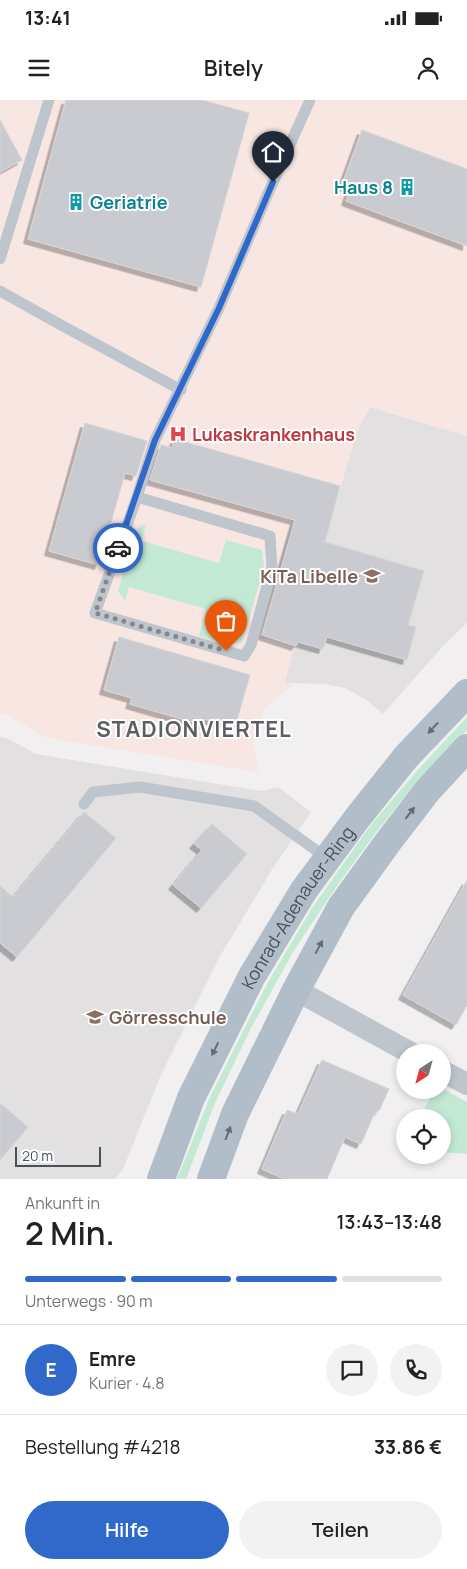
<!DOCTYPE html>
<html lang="de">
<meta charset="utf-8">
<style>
body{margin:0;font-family:Manrope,sans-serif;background:#f2f2f2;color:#222;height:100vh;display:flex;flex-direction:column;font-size:19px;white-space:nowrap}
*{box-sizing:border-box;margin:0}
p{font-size:16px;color:#767676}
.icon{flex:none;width:28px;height:28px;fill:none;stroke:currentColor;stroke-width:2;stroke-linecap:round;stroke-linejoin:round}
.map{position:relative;height:1079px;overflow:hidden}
.drawer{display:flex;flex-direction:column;background:#fff;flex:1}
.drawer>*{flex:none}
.needle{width:32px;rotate:216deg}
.controls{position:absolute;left:396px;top:944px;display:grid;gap:10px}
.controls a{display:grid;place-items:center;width:55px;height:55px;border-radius:50%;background:#fff;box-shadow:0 2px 8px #0003;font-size:25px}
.scale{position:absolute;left:15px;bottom:12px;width:86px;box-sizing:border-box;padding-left:5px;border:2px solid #49515a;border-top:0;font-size:14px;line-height:18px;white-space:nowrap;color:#49515a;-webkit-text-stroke:4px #fff;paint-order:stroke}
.pin{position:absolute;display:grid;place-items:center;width:42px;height:42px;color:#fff;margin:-51px -21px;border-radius:50% 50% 50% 0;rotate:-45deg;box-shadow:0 0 5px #0007}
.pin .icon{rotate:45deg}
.courier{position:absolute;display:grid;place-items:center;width:50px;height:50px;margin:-25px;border:4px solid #3069ca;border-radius:50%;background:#fff;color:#222;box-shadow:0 1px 6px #0007}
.overview em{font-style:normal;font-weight:600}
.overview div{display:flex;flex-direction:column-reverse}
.overview{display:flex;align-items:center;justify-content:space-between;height:85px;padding:0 25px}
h1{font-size:32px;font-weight:600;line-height:38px}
.bar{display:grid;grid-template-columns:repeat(4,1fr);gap:8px 5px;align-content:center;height:60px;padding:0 25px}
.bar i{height:6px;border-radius:4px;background:#e0e0e0}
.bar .selected{background:#3069ca}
.bar p{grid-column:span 4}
.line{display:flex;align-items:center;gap:12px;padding:0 25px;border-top:1px solid #e0e0e0}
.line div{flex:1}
.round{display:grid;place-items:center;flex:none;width:52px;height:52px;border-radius:26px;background:#f2f2f2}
.cta{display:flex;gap:10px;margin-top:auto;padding:10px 25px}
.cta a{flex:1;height:58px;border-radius:30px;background:#3069ca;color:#fff;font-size:20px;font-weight:600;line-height:58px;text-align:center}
.cta a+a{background:#f2f2f2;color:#222}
.status{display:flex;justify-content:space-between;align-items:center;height:35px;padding:0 25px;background:#fff;direction:ltr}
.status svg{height:14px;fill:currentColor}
header{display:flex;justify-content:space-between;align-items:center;height:65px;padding:0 25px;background:#fff;font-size:22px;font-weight:600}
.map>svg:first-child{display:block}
.education{fill:#e2e0e0}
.medical{fill:#f8e6e2}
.green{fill:#c3e9d4}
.building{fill:#c9cbd1;stroke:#d4d5d9;filter:url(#shadow)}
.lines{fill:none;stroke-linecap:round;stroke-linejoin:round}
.lane{stroke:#bfc5cc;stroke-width:11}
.street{stroke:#bfc5cc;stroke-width:22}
.primary{stroke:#b2bdca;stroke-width:28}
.oneway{fill:#636c76}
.done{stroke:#84888e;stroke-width:5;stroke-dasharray:0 9}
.route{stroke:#3069ca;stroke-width:6}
.labels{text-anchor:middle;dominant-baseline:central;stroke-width:4;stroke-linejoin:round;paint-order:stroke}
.culture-label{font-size:18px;font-weight:bold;fill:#0d838f;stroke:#fff;text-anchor:end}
.health-label{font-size:18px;font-weight:bold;fill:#be3a42;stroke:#fff;text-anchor:start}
.education-label{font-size:18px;font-weight:bold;fill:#785e54;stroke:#fff;text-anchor:end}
.street-label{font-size:18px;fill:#49515a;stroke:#fff}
.district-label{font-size:22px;font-weight:bold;letter-spacing:1px;fill:#5c5f63;stroke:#fff}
</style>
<div class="status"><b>13:41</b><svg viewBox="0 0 49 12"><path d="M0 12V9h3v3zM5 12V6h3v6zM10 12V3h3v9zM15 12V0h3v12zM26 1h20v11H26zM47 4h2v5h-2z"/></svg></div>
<header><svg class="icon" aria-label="menu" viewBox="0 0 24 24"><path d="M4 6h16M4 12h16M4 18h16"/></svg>Bitely<svg class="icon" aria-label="person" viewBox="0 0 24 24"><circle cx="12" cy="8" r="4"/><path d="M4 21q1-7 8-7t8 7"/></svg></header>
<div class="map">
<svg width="467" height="1079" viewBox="0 0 467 1079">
<defs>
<filter id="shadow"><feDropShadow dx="-4.5" dy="4.5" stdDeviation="0" flood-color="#0004"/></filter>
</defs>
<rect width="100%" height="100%" fill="#f1efef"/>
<!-- education -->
<path class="education" d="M370,307L467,336V523L444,545L383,614L365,599L345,588L325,584L285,583L260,537L292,420L328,430L357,331Z
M0,637L7,638L36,654L261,691L278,687L311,712L271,771L219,858L160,977L123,1069L115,1079H0Z"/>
<!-- medical -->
<path class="medical" d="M0,0H467V336L370,307L357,331L328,430L292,420L260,537L294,547L285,583L294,584L264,609L253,640L258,672L47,638L7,615L0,614Z"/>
<!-- green -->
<path class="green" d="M141,425H146L142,441L219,463L226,440L262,450L264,467L242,543H221L199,536L206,509L129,487L125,501L118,491L136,432Z
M467,617V630L420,678L377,731L339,783L296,847L251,928L215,1003L186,1079H177L210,997L268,882L312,808L370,726L416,672Z
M443,989L467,1002V1054L443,1052L442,1018L421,1017L433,990Z"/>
<!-- building -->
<path class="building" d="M66,0H202L249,13L201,187L28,139Z
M0,20L22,60L0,72Z
M362,30L467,69V146L346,101L350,89L342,85Z
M85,323L147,341L136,376L125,373L99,465L49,451Z
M175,339L340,386L325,442L424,471L408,525L416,527L407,560L327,537L323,549L298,542L296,546L262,535L295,420L150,380L161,345L172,348Z
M119,537L250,575L235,627L205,619L203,625L130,604L132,598L104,590Z
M84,712L116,738L17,857L0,843V786L13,797Z
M212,724L247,754L201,808L173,785L202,750L194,744Z
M467,780V905L456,925L403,895Z
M322,960L389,989L379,1011L376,1010L361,1044L345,1037L327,1079H285L262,1069L287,1010L298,1014Z
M0,1003L28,1027L0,1060Z"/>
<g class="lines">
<!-- lane -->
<path class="lane" d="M0,159L49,0
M0,191L61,225L181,290
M137,397L270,436L272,468L251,545L244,556L95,513L137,397L155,340L219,208L266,98L310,0
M84,704L93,692L140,687L254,706L327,758"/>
<!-- street -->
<path class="street" d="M296,890L409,952
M442,971L467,984"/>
<!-- primary -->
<g class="primary">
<path id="s1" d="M161,1079L191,998L252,876L304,790L358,717L406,657L467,593"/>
<path d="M211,1079L235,1014L296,890L341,807L388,742L428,690L467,648"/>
</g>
</g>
<!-- one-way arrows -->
<defs><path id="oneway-solid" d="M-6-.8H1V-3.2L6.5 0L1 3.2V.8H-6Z" transform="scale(1.25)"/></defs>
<g class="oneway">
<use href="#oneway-solid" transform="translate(433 628) rotate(133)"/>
<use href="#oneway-solid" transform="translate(410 713) rotate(-52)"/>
<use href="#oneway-solid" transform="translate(319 847) rotate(-62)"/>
<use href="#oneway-solid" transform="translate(215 949) rotate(116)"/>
<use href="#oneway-solid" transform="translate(228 1033) rotate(-69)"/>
</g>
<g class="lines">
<!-- done -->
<path class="done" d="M118,448L95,513L226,551"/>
<!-- route -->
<path class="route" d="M118,448L155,340L219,208L273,82"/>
</g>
<!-- icons -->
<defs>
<g id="building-bare" transform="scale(1.35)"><path d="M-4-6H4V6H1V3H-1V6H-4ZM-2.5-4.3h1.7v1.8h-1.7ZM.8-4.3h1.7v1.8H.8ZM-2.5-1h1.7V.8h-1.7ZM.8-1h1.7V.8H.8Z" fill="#0f9aa8" stroke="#fff" stroke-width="2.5" paint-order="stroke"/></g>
<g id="hospital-bare" transform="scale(1.35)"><path d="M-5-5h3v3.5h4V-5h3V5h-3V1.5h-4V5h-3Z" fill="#e0444e" stroke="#fff" stroke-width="2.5" paint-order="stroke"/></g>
<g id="school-bare" transform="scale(1.35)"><path d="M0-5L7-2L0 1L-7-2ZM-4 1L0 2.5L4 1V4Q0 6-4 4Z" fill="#8d6e63" stroke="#fff" stroke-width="2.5" paint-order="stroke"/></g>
</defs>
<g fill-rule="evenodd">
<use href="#building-bare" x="407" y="87"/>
<use href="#building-bare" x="76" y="102"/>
<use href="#hospital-bare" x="178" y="334"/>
<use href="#school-bare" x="372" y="476"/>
<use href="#school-bare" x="95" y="917"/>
</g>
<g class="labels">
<!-- culture labels -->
<g class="culture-label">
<text x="393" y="87">Haus 8</text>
<text x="90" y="102" text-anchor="start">Geriatrie</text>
</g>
<!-- health labels -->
<g class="health-label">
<text x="192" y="334">Lukaskrankenhaus</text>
</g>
<!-- education labels -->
<g class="education-label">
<text x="358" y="476">KiTa Libelle</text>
<text x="109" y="917" text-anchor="start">Görresschule</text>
</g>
<!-- street labels -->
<g class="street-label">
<text stroke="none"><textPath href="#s1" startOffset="305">Konrad-Adenauer-Ring</textPath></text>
</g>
<!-- district labels -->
<g class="district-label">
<text x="194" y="629">STADIONVIERTEL</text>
</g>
</g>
</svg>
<div class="controls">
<a><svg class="needle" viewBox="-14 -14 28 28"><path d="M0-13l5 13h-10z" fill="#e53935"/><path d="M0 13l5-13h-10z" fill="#767676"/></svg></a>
<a><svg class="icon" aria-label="locate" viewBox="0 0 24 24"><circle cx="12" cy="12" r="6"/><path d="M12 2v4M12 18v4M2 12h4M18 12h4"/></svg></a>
</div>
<div class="scale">20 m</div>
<div class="pin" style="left:226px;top:551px;background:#ea580c"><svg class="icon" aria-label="bag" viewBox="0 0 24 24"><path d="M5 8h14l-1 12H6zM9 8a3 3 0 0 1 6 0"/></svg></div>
<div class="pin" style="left:273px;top:82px;background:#1f2937"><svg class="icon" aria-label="home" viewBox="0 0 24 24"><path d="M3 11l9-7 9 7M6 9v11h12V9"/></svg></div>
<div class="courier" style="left:118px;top:448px"><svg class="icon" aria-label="car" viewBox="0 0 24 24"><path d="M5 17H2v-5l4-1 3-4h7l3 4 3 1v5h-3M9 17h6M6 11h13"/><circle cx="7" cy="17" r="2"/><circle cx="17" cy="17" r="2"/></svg></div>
</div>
<section class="drawer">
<div class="overview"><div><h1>2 Min.</h1><p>Ankunft in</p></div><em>13:43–13:48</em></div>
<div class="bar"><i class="selected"></i><i class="selected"></i><i class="selected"></i><i></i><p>Unterwegs · 90 m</p></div>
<div class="line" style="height:90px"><b class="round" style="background:#3069ca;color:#fff">E</b><div><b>Emre</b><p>Kurier · 4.8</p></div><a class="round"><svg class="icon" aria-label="chat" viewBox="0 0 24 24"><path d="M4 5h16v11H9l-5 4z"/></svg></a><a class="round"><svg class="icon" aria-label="phone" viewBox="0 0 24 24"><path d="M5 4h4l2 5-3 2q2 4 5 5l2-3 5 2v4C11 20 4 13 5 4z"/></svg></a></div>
<div class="line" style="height:65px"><div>Bestellung #4218</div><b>33.86 €</b></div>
<div class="cta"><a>Hilfe</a><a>Teilen</a></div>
</section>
